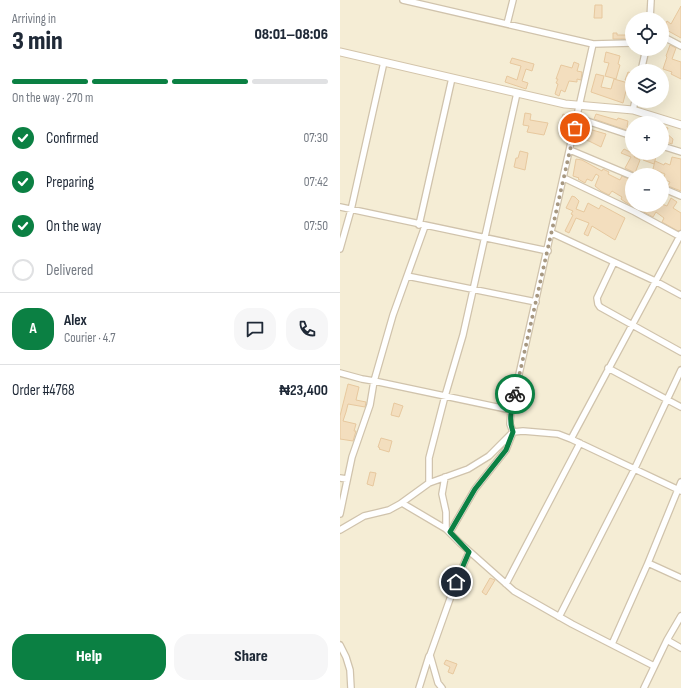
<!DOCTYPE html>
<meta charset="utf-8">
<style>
body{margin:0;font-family:"Sofia Sans Condensed",sans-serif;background:#f6f6f7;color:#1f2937;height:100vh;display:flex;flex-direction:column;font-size:15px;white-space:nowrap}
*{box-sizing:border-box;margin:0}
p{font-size:13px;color:#747a83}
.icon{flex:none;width:22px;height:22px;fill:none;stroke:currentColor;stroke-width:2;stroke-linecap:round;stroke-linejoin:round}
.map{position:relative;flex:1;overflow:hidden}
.drawer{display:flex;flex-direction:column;background:#fff;width:340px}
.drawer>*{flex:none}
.tools{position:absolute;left:285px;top:12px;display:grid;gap:8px}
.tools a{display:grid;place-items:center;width:44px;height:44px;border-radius:50%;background:#fff;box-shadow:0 4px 16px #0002;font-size:20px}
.pin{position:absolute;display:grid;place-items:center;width:34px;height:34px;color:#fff;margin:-17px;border:2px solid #fff;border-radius:50%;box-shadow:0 1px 4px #0007}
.courier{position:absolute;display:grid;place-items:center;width:40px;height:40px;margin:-20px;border:3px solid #0b8043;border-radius:50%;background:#fff;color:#222;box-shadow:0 1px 5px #0007}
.headline em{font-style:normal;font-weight:800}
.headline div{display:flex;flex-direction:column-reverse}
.headline{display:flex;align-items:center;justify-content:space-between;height:68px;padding:0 12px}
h1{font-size:26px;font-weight:800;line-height:30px}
.bar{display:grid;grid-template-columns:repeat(4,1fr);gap:6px 4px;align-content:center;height:48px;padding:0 12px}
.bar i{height:5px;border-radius:3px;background:#e0e1e3}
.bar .selected{background:#0b8043}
.bar p{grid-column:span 4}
.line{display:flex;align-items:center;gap:10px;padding:0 12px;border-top:1px solid #e0e1e3}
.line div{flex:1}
.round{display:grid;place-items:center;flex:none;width:42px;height:42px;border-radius:16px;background:#f6f6f7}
ol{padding:0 12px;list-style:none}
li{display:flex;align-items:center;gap:12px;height:44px}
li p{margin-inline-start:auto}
li .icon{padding:4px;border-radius:50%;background:#0b8043;color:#fff;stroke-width:4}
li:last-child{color:#747a83}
li i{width:22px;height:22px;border:2px solid #e0e1e3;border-radius:50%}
.primary-button{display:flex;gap:8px;margin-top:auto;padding:8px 12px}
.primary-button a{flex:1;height:46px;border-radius:16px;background:#0b8043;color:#fff;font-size:16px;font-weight:800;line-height:46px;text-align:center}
.primary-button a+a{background:#f6f6f7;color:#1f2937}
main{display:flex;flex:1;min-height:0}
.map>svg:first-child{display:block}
.residential{fill:#f5edd5;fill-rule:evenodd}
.building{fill:#f3debe;stroke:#e7c89e}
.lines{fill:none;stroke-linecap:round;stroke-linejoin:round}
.street-casing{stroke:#d0c3ac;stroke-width:8}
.secondary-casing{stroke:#d3c4aa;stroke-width:9}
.street{stroke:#fff;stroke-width:5.5}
.secondary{stroke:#fff;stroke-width:7}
.done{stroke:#a79881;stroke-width:4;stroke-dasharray:0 7.2}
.route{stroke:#0b8043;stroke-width:5}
</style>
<main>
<section class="drawer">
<div class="headline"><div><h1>3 min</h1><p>Arriving in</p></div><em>08:01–08:06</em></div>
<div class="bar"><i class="selected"></i><i class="selected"></i><i class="selected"></i><i></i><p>On the way · 270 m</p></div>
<ol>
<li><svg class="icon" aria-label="check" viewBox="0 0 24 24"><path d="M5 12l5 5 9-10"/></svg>Confirmed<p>07:30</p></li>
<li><svg class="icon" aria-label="check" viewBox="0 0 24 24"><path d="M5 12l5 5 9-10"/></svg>Preparing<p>07:42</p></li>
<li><svg class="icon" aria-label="check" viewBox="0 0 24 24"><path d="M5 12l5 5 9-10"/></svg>On the way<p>07:50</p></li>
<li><i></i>Delivered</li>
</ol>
<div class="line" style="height:72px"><b class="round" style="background:#0b8043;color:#fff">A</b><div><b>Alex</b><p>Courier · 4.7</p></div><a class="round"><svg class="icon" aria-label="chat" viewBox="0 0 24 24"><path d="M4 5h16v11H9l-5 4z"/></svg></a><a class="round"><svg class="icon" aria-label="phone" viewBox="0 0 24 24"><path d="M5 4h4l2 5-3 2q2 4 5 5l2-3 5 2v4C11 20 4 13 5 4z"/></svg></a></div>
<div class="line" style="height:52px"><div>Order #4768</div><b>₦23,400</b></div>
<div class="primary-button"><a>Help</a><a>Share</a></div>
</section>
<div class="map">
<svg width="341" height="688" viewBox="0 0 341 688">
<rect width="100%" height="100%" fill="#fdf9e7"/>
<!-- residential -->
<path class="residential" d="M0,0H341V688H0ZM292,19H322V49H292ZM292,71H322V101H292ZM292,123H322V153H292ZM292,175H322V205H292Z"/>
<!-- building -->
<path class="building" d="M255,5H262V18H254Z
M341,6V38L323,28L327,21L331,24Z
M273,33H277V35H292V39H273Z
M330,45L336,48L332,59L341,62V79L331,74L332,72L323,69L327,57L326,56Z
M266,52L280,56L278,64L280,65L276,79L265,76L269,63L264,62Z
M172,58L194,64L192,71L186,69L182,81L188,83L186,89L165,82L167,76L177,80L181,66L170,63Z
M234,62L239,64L237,71L242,72L241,80L237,79V82L229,81L225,92L221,90L219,96L215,94L218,84L216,83L218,79H216L221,65L232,68Z
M288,72L292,73L291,82L285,80Z
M256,74L264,76L261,87L271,89L274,79L288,83L283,103L251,92Z
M185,113L191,114L190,120L208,123L204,135L187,132L189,126L183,125Z
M223,114L232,117L231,124L221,121Z
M256,114L277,120L278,118L288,121L287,127L292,128V132L254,119Z
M242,126L250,128L249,129L266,134L261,147L249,141L240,139Z
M322,126L328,128L326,133L333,139L332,144L323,141L322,142Z
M284,149L292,153H296L294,157L300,160L295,173L285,168L291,157L281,153Z
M180,151L188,153L185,170L174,167L176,158H178Z
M306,153H317L314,164L303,160Z
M332,157L341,159V191L328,186L330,182L323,179L325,174L313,169L315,161L324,165L325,163L330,165Z
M236,159L242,160L262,171L263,169L269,172L268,174L280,180L282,176L292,180V205H322V204L327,206L331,198L337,202L333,208L341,213V230L338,231L322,222L324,218L316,212L313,217L285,202L281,199L282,197L272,191L269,195L261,191L255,186L259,176L256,174L252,181L247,179L245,183L238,179L239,178L233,176Z
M232,196L235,197L239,201L236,209L244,212L248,203L259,209L261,205L285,218L275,240L252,226L248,236L244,234L249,223L236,218L229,233L225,231L233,215L231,214L233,211L226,208Z
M8,384L19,387L16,400L26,402L25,407L8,404L6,412L3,421L16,424L14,431H16L13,441L0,439V416Z
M54,403L63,406L59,417L51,415Z
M41,438L52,441L49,452L39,449L40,448L38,447Z
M30,472L36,473L33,486L27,484Z
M150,578L155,580L146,595L142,592Z
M106,660L117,664L113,674L108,672L110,667L104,664Z"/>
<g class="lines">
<!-- street casing -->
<g class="street-casing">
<path id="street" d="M63,0L253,44L292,43
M310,19L311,0
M167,24L173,0
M322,36L341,46
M301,71L306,49
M293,110L295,101
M238,118L292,136
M322,146L341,152
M230,150L292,176
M224,178L295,212L341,237
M322,188L341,196
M0,207L208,251
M79,225L112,78
M212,233L315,281L341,295
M0,249L11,210L44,62
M274,262L257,298L258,304L260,307L341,352
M67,276L196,302
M268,368L341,407
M0,373L22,379L34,381L171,410
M231,439L341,234
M105,477L102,494L106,512V529
M0,478L7,479
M89,483V458L105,396L123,335L177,93
M62,503L106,529L120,543L174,591L232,624L314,666
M0,514L12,457L30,405L34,381L53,315L85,226
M0,530L24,516L49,510L60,504L89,483L128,469L149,456L173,432L183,431L218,434L231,439L341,491
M110,532L135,489L166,450L173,432L170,424L171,410L253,44
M308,563L341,578
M166,584L240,443
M219,617L294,470L341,370
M327,640L341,648
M272,644L308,563L341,482
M0,645L6,657L10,670L11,688
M79,688L89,656
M102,688L98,683L90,655L116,582L129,552
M304,688L327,640L341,616"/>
</g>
<!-- secondary casing -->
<g class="secondary-casing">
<path id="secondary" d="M0,52L225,104L293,110L341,125"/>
</g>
<!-- street -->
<use href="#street" class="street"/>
<!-- secondary -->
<use href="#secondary" class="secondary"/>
</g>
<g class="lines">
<!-- done -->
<path class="done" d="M175,394L235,128"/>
<!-- route -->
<path class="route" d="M116,582L129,552L110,532L135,489L166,450L173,432C168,419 172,407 175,394"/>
</g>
</svg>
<div class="tools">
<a><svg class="icon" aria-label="locate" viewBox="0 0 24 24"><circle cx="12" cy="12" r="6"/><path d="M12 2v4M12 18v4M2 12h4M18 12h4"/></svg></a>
<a><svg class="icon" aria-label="layers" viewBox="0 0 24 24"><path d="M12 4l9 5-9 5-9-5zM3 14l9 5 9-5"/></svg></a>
<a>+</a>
<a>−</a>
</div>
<div class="pin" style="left:235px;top:128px;background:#ea580c"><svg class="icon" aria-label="bag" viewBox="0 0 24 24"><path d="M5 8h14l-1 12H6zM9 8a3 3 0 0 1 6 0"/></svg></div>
<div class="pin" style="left:116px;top:582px;background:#1f2937"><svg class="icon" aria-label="home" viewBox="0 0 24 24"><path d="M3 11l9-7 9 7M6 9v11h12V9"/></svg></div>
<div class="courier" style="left:175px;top:394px"><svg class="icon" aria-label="bike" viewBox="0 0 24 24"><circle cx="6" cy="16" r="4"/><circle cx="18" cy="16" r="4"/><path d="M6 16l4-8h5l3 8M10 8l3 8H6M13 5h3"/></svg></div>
</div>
</main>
